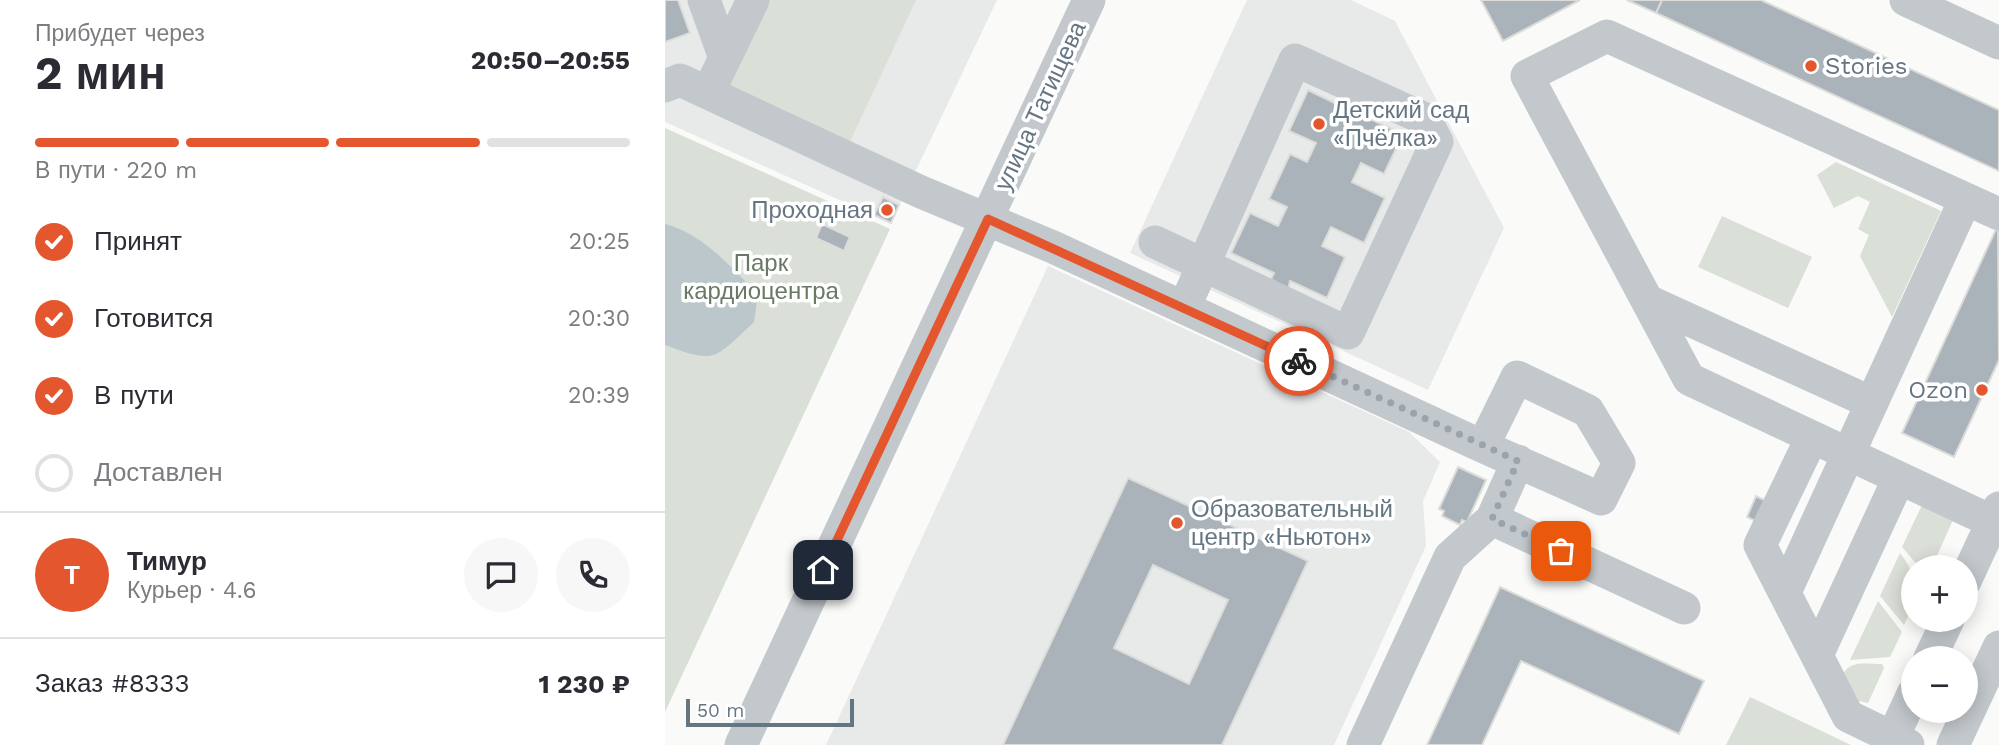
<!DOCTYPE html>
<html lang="ru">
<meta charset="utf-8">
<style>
body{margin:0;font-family:"Work Sans",sans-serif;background:#f7f7f7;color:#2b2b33;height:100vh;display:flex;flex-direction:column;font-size:26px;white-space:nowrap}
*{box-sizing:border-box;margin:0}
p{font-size:23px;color:#7c7c81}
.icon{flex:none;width:38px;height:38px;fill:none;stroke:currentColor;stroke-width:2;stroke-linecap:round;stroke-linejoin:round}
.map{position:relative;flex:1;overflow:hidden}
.side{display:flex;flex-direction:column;background:#fff;width:665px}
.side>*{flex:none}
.tools{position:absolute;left:1236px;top:555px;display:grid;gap:14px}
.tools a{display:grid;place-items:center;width:77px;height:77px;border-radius:50%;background:#fff;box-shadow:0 4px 18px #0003;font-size:35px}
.scale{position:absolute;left:21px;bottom:18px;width:168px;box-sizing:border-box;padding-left:7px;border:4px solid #657683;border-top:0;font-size:19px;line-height:24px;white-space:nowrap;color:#657683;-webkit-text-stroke:5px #fff;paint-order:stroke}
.pin{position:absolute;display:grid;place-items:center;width:60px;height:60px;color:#fff;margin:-30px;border-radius:14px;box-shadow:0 4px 10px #0006}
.courier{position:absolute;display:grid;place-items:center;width:70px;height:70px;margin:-35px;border:5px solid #e4572e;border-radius:50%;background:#fff;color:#222;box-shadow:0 2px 9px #0007}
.summary em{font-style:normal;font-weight:700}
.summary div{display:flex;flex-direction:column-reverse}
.summary{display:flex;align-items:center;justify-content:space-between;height:119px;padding:0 35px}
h1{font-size:46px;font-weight:700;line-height:52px}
.bar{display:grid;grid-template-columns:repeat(4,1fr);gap:10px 7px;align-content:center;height:84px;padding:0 35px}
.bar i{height:9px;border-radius:5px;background:#e1e1e2}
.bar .current{background:#e4572e}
.bar p{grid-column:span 4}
.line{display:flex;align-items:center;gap:18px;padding:0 35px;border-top:2px solid #e1e1e2}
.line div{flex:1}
.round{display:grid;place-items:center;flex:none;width:74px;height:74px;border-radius:37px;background:#f7f7f7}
ol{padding:0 35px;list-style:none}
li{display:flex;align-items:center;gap:21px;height:77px}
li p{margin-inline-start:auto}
li .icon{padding:7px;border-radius:50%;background:#e4572e;color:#fff;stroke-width:4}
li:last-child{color:#7c7c81}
li i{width:38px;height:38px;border:4px solid #e1e1e2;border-radius:50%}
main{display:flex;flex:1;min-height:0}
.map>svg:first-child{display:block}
.built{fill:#e8e9e9}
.green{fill:#dadfd7}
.water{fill:#bbc7cb}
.building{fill:#aab3b9;stroke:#dcdcda;stroke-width:2;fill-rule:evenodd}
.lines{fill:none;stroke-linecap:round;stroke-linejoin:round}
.minor{stroke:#c3c8cc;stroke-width:33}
.done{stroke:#99a4ac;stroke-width:7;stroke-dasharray:0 12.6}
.route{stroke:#e4572e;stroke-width:9}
.poi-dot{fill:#e4572e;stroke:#fff;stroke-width:2.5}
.labels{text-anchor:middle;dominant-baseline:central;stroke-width:7;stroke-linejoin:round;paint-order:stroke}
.poi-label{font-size:24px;fill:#657683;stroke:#fff;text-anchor:start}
.street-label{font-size:24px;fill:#657683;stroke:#fff}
.park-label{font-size:24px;fill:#687a64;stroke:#fff}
</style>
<main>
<section class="side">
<div class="summary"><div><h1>2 мин</h1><p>Прибудет через</p></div><em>20:50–20:55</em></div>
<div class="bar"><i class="current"></i><i class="current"></i><i class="current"></i><i></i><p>В пути · 220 m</p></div>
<ol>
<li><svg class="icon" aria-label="check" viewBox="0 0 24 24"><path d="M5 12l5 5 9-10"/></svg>Принят<p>20:25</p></li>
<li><svg class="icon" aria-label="check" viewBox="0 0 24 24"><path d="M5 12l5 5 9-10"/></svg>Готовится<p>20:30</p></li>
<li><svg class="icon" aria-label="check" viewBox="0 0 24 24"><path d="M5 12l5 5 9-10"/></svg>В пути<p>20:39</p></li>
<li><i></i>Доставлен</li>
</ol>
<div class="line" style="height:126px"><b class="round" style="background:#e4572e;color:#fff">Т</b><div><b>Тимур</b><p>Курьер · 4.6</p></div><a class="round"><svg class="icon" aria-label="chat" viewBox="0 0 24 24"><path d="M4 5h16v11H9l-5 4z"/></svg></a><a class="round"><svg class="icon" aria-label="phone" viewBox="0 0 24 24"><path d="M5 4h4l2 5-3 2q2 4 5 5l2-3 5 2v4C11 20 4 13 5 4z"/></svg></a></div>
<div class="line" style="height:91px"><div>Заказ #8333</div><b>1 230 ₽</b></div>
</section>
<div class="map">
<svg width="1334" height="745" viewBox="0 0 1334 745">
<rect width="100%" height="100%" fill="#fafaf8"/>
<!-- built -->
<path class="built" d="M0,0H332L226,223L0,122Z
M582,0H686L730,21L839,228L763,390L465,253Z
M383,266L744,432L775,462L758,501L761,546L669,745H161Z"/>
<!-- green -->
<path class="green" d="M102,0H251L182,148L67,94L62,80Z
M0,128L225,229L0,712Z
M1171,162L1276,211L1227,317L1195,256L1204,235L1193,229L1205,202L1193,196L1169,208L1152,175Z
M1057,216L1147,257L1123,308L1033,267Z
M1257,505L1288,520L1267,567H1254L1237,547Z
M1235,553C1254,576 1252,599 1239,625L1215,596Z
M1213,601L1237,632L1225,657L1185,660Z
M1217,664L1219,668L1203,703L1194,701L1179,673C1185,660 1204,664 1217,664Z
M1085,697L1186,745H1061Z"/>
<!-- water -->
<path class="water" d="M0,224C39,234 65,267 93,294L89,322C50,358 52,365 0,345Z"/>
<!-- building -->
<path class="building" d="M0,0H13L25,33L0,42Z
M816,0H915L838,41Z
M962,0H997L991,13Z
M997,0H1096L1334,110V171L991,13Z
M643,90L684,110L686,104L707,109L701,117L738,134L719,174L696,163L687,182L720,198L699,243L666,227L657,246L680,257L662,298L625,281L623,290L606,279L609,273L566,253L585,213L613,226L622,207L604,199L625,154L642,162L651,143L624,131Z
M218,197L234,205L226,223L209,215Z
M157,224L185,237L179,251L151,238Z
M1333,225L1334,360L1289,457L1237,433Z
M793,467L821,480L802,522L797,520L795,525L777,516L779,511L774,509Z
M463,478L643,561L557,745H338ZM488,565L563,600L524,684L449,648Z
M1091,496L1105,503L1095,523L1082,517Z
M835,587L1039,681L1014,734L856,661L817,745H762Z"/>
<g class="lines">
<!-- minor -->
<path class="minor" d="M39,0L60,58L43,93
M1241,0L1334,43
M60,58L88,0
M0,86L15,80L256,192L388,247L793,435C840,457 888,477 936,499L954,463L923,411L852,377L818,446
M490,242L683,333L772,142L760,119L630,60L519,308
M983,301L1207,403
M1147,437L1095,545L1183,716L1243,745
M827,519L853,461
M1328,522L1024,379L862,76L942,36L1334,214
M1300,581L1334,508
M1120,592L1300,200
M1152,655L1234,478
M1265,658L1283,620
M1228,737L1248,694
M76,745L424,0
M698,745L785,557L827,519L1019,608
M1288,745L1334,647"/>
</g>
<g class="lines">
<!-- done -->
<path class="done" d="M634,361L853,461L827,519L896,551"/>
<!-- route -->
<path class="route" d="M158,570L323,219L634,361"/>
</g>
<!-- markers -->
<g class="poi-dot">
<circle cx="1146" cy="66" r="7"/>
<circle cx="654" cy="124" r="7"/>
<circle cx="222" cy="210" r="7"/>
<circle cx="1317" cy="390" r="7"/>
<circle cx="512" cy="523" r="7"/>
</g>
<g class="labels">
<!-- poi labels -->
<g class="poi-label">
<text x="1160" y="66">Stories</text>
<text x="668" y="110">Детский сад<tspan x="668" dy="28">«Пчёлка»</tspan></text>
<text x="208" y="210" text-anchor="end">Проходная</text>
<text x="1303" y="390" text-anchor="end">Ozon</text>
<text x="526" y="509">Образовательный<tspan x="526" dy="28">центр «Ньютон»</tspan></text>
</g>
<!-- street labels -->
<g class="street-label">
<text transform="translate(375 106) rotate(-65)">улица Татищева</text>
</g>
<!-- park labels -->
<g class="park-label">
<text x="96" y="263">Парк<tspan x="96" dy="28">кардиоцентра</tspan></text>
</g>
</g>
</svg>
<div class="tools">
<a>+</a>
<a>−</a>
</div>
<div class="scale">50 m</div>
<div class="pin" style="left:896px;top:551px;background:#ea580c"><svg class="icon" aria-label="bag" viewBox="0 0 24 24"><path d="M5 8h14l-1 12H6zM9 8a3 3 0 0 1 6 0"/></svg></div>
<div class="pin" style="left:158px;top:570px;background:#1f2937"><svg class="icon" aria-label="home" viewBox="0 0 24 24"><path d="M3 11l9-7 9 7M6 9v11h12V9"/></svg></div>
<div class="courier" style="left:634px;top:361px"><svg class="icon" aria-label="bike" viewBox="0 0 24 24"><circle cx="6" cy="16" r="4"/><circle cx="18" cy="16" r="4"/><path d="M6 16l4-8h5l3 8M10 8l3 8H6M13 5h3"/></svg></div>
</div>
</main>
